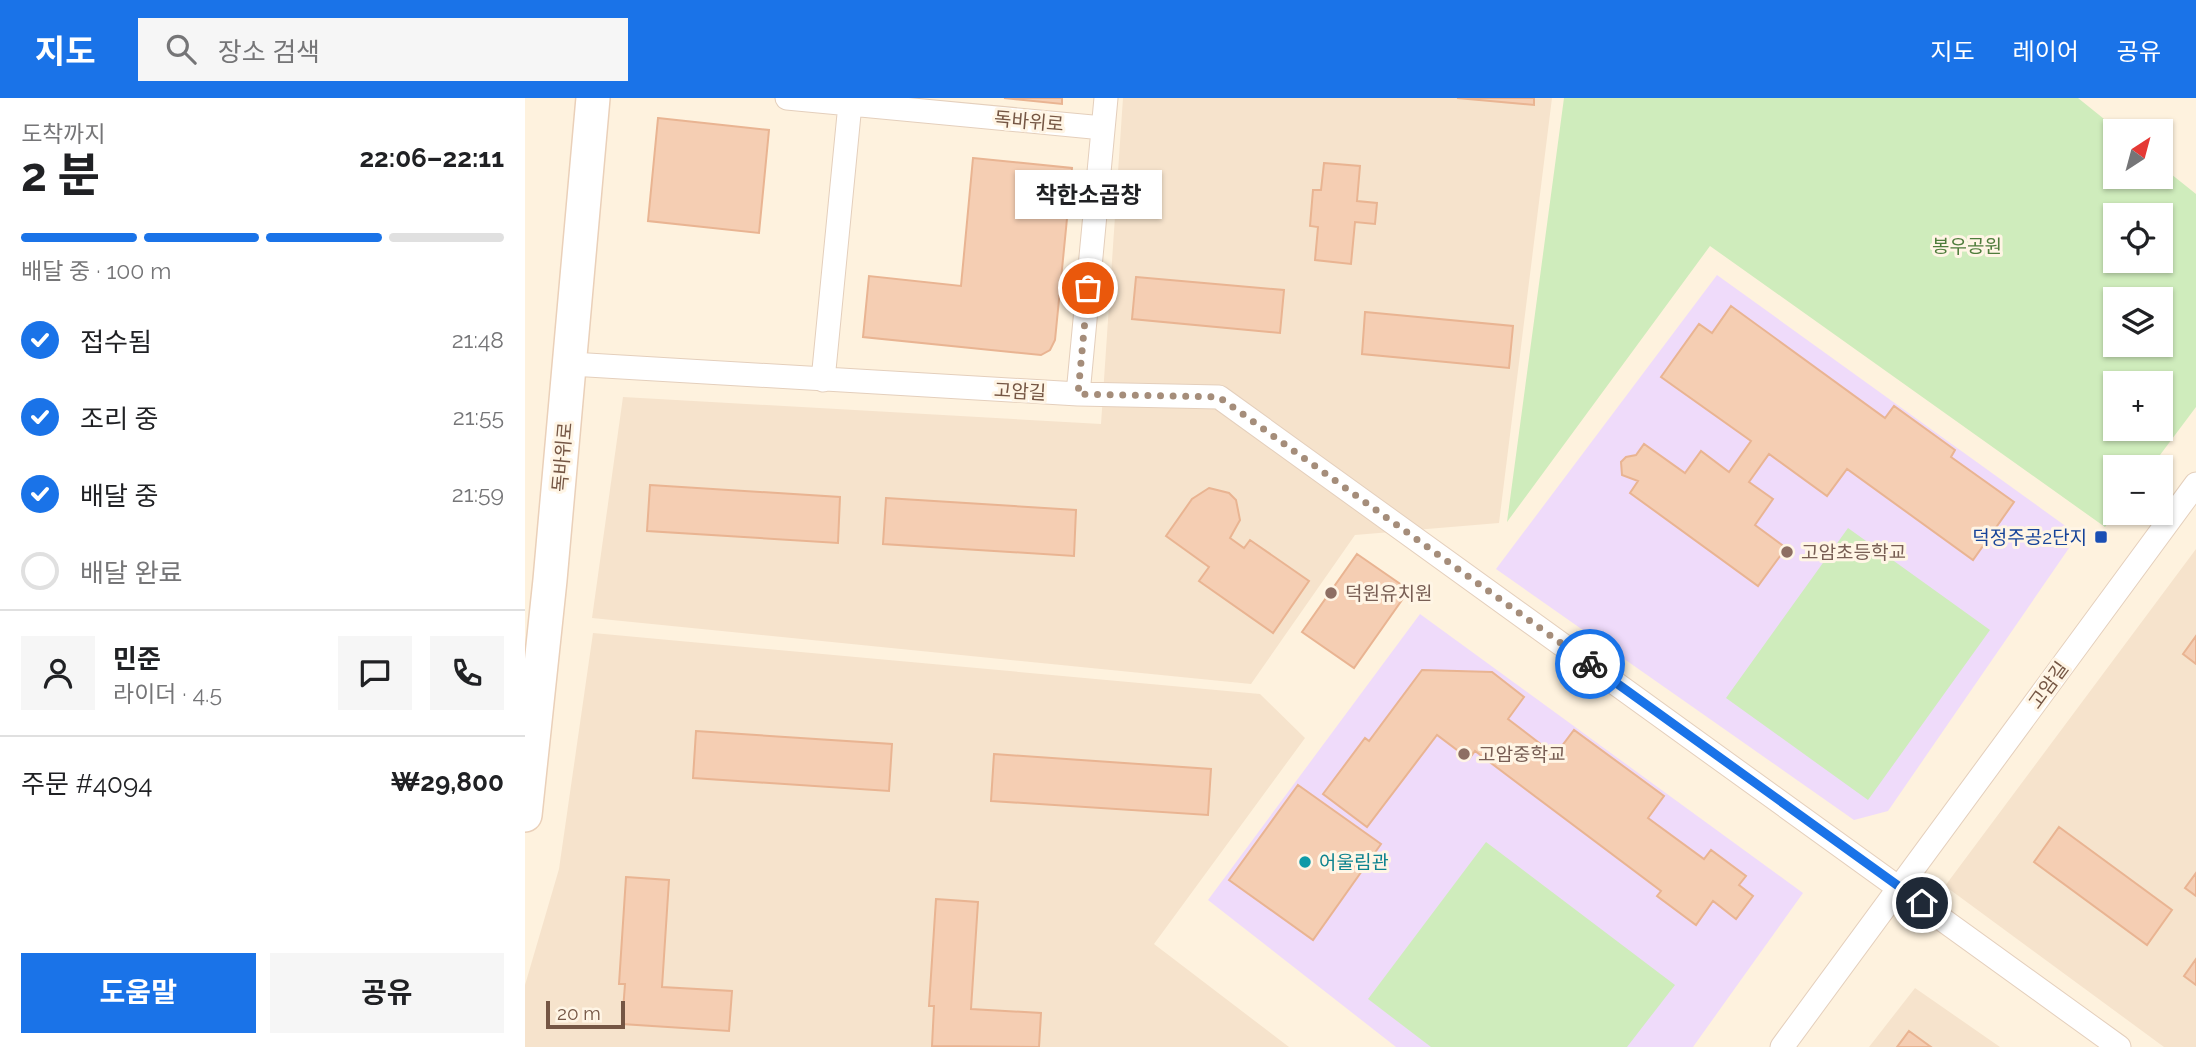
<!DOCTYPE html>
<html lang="ko">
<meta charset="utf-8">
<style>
body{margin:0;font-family:Raleway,"Noto Sans KR",sans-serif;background:#f6f6f6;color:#202124;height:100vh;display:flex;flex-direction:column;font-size:26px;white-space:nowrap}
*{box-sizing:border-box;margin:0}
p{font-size:23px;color:#757577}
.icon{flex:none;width:38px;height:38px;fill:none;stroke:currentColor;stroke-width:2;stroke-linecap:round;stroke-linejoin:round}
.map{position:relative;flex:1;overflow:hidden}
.drawer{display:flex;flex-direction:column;background:#fff;width:525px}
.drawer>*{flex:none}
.needle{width:46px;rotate:36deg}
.controls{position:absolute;left:1578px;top:21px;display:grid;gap:14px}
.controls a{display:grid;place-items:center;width:70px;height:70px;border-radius:0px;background:#fff;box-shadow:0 2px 5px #0004;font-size:35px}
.scale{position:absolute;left:21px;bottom:18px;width:79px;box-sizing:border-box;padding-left:7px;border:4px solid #755644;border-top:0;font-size:19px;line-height:24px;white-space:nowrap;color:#755644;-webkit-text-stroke:5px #fff5e5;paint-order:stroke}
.pin{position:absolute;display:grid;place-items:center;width:60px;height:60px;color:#fff;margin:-30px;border:4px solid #fff;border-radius:50%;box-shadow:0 2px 7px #0007}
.courier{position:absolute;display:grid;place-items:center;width:70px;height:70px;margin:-35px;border:5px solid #1a73e8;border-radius:50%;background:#fff;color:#222;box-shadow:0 2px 9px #0007}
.bubble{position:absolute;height:49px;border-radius:0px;background:#fff;box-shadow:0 2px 5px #0004;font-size:23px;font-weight:700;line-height:49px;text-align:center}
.overview em{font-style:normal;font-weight:700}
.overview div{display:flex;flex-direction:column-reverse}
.overview{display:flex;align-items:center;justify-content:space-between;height:119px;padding:0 21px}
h1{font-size:46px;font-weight:700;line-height:52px}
.bar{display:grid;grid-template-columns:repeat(4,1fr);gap:10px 7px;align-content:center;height:84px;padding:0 21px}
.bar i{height:9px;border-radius:5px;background:#e0e0e0}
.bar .current{background:#1a73e8}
.bar p{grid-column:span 4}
.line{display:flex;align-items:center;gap:18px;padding:0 21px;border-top:2px solid #e0e0e0}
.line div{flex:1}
.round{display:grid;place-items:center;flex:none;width:74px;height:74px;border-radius:0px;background:#f6f6f6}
ol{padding:0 21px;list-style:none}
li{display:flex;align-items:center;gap:21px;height:77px}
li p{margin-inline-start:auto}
li .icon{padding:7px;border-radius:50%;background:#1a73e8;color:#fff;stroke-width:4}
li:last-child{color:#757577}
li i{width:38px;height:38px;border:4px solid #e0e0e0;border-radius:50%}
.cta{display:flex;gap:14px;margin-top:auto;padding:14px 21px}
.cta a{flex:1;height:80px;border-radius:0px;background:#1a73e8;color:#fff;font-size:28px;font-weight:700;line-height:80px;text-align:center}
.cta a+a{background:#f6f6f6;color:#202124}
header{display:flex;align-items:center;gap:42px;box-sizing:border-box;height:98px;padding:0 35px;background:#1a73e8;color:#fff}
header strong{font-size:33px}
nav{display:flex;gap:38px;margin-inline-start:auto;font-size:24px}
.search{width:490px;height:63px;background:#f6f6f6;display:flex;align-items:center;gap:18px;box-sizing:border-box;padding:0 24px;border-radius:0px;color:#757577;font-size:26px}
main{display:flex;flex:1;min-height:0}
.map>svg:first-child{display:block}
.residential{fill:#f6e3cc}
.education{fill:#efdbfa}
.green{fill:#cfecbc;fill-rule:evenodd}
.building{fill:#f5ceb3;stroke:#e9b492;stroke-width:2}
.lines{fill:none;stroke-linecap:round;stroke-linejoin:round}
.street-casing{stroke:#e4cfbc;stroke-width:25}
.secondary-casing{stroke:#ead0b9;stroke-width:36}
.street{stroke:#fff;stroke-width:23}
.secondary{stroke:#fff;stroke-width:33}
.done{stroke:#a58d7a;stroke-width:7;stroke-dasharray:0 12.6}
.route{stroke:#1a73e8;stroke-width:9}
.transit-dot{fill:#1a4fb4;stroke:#fff5e5;stroke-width:2.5}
.education-dot{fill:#8d6e63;stroke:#fff5e5;stroke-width:2.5}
.culture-dot{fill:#0f9aa8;stroke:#fff5e5;stroke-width:2.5}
.labels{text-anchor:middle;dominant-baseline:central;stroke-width:6;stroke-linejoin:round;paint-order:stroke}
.street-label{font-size:19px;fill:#755644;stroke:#fff5e5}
.park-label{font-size:19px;fill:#4e7c3b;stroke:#fff5e5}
.transit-label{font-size:19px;fill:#164399;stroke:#fff5e5;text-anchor:end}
.education-label{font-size:19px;fill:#785e54;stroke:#fff5e5;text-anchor:start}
.culture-label{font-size:19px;fill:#0d838f;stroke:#fff5e5;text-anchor:start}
</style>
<header>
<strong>지도</strong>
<div class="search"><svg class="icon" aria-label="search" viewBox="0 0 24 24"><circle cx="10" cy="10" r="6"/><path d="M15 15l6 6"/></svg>장소 검색</div>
<nav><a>지도</a><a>레이어</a><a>공유</a></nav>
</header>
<main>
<section class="drawer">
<div class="overview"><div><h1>2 분</h1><p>도착까지</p></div><em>22:06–22:11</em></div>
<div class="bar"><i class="current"></i><i class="current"></i><i class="current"></i><i></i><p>배달 중 · 100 m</p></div>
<ol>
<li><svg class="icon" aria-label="check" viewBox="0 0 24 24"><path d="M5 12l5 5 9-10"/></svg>접수됨<p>21:48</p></li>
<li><svg class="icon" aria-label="check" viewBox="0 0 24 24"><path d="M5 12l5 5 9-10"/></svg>조리 중<p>21:55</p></li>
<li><svg class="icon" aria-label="check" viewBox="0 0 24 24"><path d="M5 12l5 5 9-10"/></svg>배달 중<p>21:59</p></li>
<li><i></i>배달 완료</li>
</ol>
<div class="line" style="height:126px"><a class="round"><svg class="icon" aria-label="person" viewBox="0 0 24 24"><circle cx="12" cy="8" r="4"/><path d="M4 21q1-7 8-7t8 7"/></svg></a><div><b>민준</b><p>라이더 · 4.5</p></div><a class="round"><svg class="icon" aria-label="chat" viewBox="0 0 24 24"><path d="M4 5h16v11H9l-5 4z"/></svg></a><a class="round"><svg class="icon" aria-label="phone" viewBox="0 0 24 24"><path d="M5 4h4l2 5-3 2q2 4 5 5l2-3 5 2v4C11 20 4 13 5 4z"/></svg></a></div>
<div class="line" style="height:91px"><div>주문 #4094</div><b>₩29,800</b></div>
<div class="cta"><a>도움말</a><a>공유</a></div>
</section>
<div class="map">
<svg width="1671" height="949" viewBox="0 0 1671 949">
<rect width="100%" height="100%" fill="#fef2de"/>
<!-- residential -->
<path class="residential" d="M598,0H1027L974,425L830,437L726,586L67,520L98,299L576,326Z
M1671,451V949H1639L1420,788Z
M68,535L735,596L780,640L629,846L764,949H0V887L34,771Z
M1390,890L1475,949H1344Z"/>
<!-- education -->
<path class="education" d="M1192,177L1553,437L1363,713L1329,722L971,471Z
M895,516L1278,795L1168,949H871L683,802Z"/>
<!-- green -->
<path class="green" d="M1039,0H1553L1594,33H1591V79H1636V68L1671,96V309L1626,369H1591V415L1580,429L1185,148L982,424ZM1591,117H1636V163H1591ZM1636,201V247H1591V201ZM1591,285H1636V331H1591Z
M1323,430L1465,532L1343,702L1201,600Z
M961,744L1150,887L1102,949H906L843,901Z"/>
<!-- building -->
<path class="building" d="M479,0H537V6Z
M932,0H1009V7Z
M133,20L244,32L234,135L123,123Z
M448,60L547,70L530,242L525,252L516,257L338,239L344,178L436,188Z
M799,65L835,68L832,103L852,105L850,126L830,124L826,166L790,162L793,129L785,128L788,92H796Z
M611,179L759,192L755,235L607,221Z
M1206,208L1360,320L1369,308L1430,352L1426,359L1489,404L1448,462L1322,371L1302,398L1244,356L1224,384L1248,401L1230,427L1261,450L1233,488L1105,395L1113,383L1097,377L1096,364L1101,359L1111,357L1119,346L1160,375L1176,353L1204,374L1226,343L1136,279L1174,226L1187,235Z
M840,214L988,228L984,270L837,256Z
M125,387L315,399L313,445L122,433Z
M684,390L704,395L711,402L715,422L705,440L719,450L725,442L784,483L748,535L674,483L684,469L641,438L667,401Z
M361,400L551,412L549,458L358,446Z
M832,456L884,492L829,570L777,534Z
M1671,538V566L1658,556Z
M897,572L967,574L999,599L983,621L1030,657L1049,632L1139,698L1123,720L1179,761L1186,752L1221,778L1214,787L1228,798L1211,821L1188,803L1171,827L1132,798L1136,793L950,653L944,661L912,637L842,729L798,696L840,640L844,643Z
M171,633L367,646L364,693L168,680Z
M469,656L686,671L683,717L466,703Z
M773,687L856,746L788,842L704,782Z
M1534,729L1647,812L1622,847L1509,764Z
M1671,775V798L1660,790Z
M101,779L144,782L137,889L207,893L204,933L97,926L100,886H94Z
M411,801L453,804L446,911L516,915L514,949L407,948L409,908H404Z
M1671,861V887L1659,878Z
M1384,933L1406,949H1372Z"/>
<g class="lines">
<!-- street casing -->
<g class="street-casing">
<path id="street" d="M262,0L578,30
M46,266L553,296L694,299L1594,949
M298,282L325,6
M553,296L581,0
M1257,949L1671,386"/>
</g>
<!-- secondary casing -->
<g class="secondary-casing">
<path id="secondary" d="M0,717L25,482L68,0"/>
</g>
<!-- street -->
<use href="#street" class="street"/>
<!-- secondary -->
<use href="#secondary" class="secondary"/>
</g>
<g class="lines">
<!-- done -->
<path class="done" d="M563,190L553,296L694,299L1065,566"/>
<!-- route -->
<path class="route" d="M1065,566L1397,805"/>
</g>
<!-- markers -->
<rect class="transit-dot" x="1569" y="432" width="14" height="14" rx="3.5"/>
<g class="education-dot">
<circle cx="1262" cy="454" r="7"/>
<circle cx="806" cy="495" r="7"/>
<circle cx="939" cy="656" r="7"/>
</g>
<circle class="culture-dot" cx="780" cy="764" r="7"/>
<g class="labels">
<!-- street labels -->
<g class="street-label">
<text transform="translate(504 23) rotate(5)">독바위로</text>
<text transform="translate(495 293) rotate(3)">고암길</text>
<text transform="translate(37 359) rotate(-85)">독바위로</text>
<text transform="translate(1523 587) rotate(-54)">고암길</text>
</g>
<!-- park labels -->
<g class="park-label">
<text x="1442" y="148">봉우공원</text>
</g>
<!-- transit labels -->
<g class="transit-label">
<text x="1562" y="439">덕정주공2단지</text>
</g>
<!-- education labels -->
<g class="education-label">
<text x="1276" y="454">고암초등학교</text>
<text x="820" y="495">덕원유치원</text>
<text x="953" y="656">고암중학교</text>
</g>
<!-- culture labels -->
<g class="culture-label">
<text x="794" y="764">어울림관</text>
</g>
</g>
</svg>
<div class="controls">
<a><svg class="needle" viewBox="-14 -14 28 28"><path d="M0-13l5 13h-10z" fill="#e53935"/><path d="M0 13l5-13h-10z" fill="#757577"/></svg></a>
<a><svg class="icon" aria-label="locate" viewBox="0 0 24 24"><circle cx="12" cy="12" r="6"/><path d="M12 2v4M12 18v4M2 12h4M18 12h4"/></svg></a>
<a><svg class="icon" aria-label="layers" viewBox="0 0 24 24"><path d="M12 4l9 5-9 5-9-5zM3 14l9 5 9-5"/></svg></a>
<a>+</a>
<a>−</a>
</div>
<div class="scale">20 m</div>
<div class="pin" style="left:563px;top:190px;background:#ea580c"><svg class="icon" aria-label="bag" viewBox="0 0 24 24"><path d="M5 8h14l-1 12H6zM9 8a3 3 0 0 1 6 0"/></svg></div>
<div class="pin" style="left:1397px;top:805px;background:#1f2937"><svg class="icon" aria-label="home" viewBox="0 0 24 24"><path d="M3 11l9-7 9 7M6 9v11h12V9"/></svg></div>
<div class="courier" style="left:1065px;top:566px"><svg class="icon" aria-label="bike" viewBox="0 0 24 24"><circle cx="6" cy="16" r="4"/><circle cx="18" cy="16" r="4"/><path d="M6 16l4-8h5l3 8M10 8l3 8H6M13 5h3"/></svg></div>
<div class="bubble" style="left:490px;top:72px;width:147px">착한소곱창</div>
</div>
</main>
